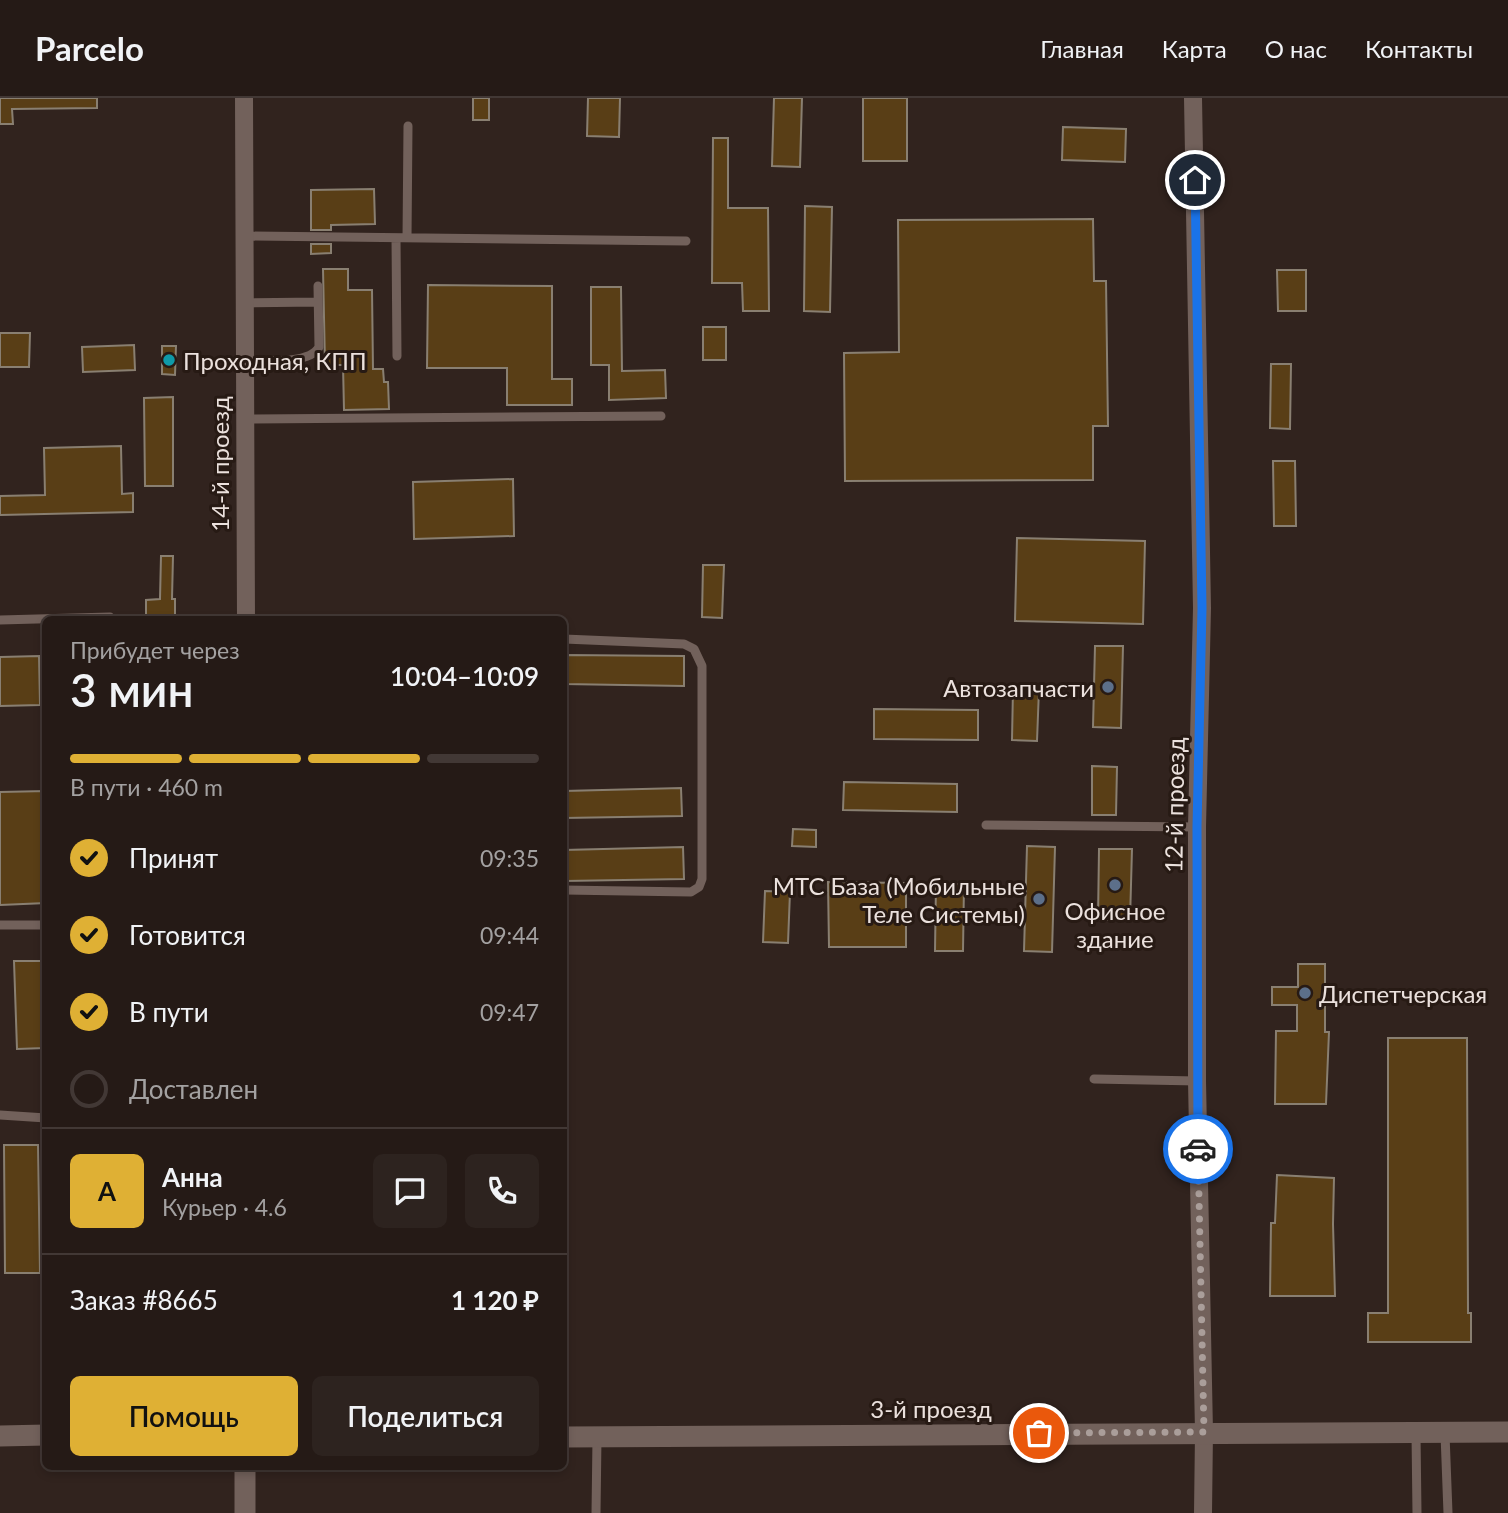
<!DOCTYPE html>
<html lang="ru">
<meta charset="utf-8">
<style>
body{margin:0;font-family:Lato,sans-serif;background:#2d231f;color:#f1f3f6;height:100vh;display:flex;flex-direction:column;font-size:26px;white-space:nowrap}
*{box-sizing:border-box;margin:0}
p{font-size:23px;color:#a3a1a1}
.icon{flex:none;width:38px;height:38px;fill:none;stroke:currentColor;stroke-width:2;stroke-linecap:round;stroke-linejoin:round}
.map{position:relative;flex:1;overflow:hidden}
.panel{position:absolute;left:42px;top:518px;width:525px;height:854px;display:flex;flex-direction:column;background:#251a16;border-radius:10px;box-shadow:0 4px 10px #0003,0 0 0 2px #423835}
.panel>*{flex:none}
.pin{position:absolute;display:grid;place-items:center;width:60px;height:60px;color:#fff;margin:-30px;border:4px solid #fff;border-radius:50%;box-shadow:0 2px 7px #0007}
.courier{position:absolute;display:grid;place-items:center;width:70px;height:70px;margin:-35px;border:5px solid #1a73e8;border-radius:50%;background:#fff;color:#222;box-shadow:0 2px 9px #0007}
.summary em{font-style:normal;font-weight:600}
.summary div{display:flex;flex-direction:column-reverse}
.summary{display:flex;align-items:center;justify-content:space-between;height:119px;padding:0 28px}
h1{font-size:46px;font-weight:600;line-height:52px}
.bar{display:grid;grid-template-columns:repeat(4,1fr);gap:10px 7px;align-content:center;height:84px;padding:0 28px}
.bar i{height:9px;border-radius:5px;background:#423835}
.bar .on{background:#dfb034}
.bar p{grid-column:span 4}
.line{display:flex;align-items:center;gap:18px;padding:0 28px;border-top:2px solid #423835}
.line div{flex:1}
.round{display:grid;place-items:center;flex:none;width:74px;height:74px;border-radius:10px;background:#2d231f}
ol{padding:0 28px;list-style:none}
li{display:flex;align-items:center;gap:21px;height:77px}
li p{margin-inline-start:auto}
li .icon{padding:7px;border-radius:50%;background:#dfb034;color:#111;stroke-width:4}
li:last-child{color:#a3a1a1}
li i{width:38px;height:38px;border:4px solid #423835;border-radius:50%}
.action{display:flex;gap:14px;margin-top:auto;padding:14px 28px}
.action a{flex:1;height:80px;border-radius:10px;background:#dfb034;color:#111;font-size:28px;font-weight:600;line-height:80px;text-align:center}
.action a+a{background:#2d231f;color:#f1f3f6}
header{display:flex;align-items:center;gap:42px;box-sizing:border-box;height:98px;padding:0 35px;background:#251a16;border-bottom:2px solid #423835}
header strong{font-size:33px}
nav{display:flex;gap:38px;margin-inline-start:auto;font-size:24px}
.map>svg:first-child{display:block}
.building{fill:#593e16;stroke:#897f71;stroke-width:2}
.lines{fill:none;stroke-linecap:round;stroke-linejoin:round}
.lane{stroke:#72615b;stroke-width:9}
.street{stroke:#72615b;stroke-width:18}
.secondary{stroke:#72615b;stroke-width:21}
.done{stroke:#aa9e9a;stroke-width:7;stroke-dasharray:0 12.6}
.route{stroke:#1a73e8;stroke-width:9}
.culture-dot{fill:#0f9aa8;stroke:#271a14;stroke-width:2.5}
.service-dot{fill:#5c6f8a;stroke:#271a14;stroke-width:2.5}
.labels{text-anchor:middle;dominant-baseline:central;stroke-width:6;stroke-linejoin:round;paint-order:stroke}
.poi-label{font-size:24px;fill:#ebe1dd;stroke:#271a14;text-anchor:start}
.street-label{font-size:24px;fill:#ebe1dd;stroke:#271a14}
</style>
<header>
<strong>Parcelo</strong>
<nav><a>Главная</a><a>Карта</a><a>О нас</a><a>Контакты</a></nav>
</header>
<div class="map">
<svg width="1508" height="1415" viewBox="0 0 1508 1415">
<rect width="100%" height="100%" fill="#31231e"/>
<!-- building -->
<path class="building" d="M0,0H97V10L12,11L13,26H0Z
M473,0H489V22H473Z
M588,0H620L619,39L587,38Z
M774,0H802L800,69L772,68Z
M863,0H907V63H863Z
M1063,29L1126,31L1125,64L1062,62Z
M713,40H728V110H768L769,213H743L742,185H712Z
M374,91L375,126L331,127V132H311V92Z
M805,108L832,109L830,214L804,213Z
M1093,121L1094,183H1106L1108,328H1093V382L845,383L844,255L899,254L898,122Z
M311,146H331V155L311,156Z
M323,171H348V192H372L373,271H383L384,284H388L389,311L344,312L343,267H325Z
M1277,172H1306V213H1278Z
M428,187L552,188V281H572V307H507V270H427Z
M591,189H621L622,273L665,272L666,300L609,302V267H591Z
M703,229H726V262H703Z
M0,235H30L29,269H0Z
M134,247L135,272L83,274L82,249Z
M162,248H176L175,277L162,276Z
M1271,266H1291L1290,331L1270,330Z
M173,299V388H145L144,300Z
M121,348L122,396L133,395V414L0,417V398L45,397L44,350Z
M1273,363H1295L1296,428H1274Z
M513,381L514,438L414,441L413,384Z
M1017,440L1145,443L1143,526L1015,523Z
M161,458H173L172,501H175V522H146V502L160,501Z
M703,467H724L722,520L702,519Z
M1095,548H1123L1121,630L1093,629Z
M564,557L684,558V588L564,586Z
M39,558L40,607L0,608V559Z
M1013,590L1039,591L1037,643L1012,642Z
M874,611L978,612V642L874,641Z
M1092,668L1117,669L1116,717H1092Z
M844,684L957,686V714L843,712Z
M681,690L682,718L564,720V693Z
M46,693V805L0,807V694Z
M793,731L816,732V749L792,748Z
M1027,748L1055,749L1052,854L1024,853Z
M683,749L684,781L564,783V752Z
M1099,751H1132L1130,822H1098Z
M828,784L906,785V849H829Z
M936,786H964L963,853H935Z
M765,793L790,794L788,845L763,844Z
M14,863H42L45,950L17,951Z
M1298,866H1325V934H1329L1326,1006H1275L1276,933H1297V907H1272V889H1298Z
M1388,940H1467L1468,1215H1471V1244H1368V1215H1388Z
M4,1047H38L40,1175H5Z
M1277,1077L1334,1080L1333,1126L1335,1198H1270L1271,1125H1275Z"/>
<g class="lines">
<!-- lane -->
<path class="lane" d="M244,138L686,143
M396,140L397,258
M407,140L408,28
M244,205L318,204
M245,262C263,262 310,267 319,249L318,188
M245,321L661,318
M0,522L110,519
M564,541L684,546L694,551L702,568V781L699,789L691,794L564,792
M986,727L1197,729
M0,827H46
M1094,981L1197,983
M0,1017L46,1020
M1416,1336L1417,1415
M1445,1336L1448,1415
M596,1415L597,1340"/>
<!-- street -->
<path class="street" d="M244,0L246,522
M1193,0L1202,510L1197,729V983L1204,1334L1203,1415"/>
<!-- secondary -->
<path class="secondary" d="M0,1338L46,1337
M564,1339L1508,1334
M245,1368V1415"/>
</g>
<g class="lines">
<!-- done -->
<path class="done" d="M1039,1335L1204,1334L1198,1051"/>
<!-- route -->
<path class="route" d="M1195,82L1202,510L1197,729L1198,1051"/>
</g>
<!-- markers -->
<circle class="culture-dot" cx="169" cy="262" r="7"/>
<g class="service-dot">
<circle cx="1108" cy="589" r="7"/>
<circle cx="1115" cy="787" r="7"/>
<circle cx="1039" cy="801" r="7"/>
<circle cx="1305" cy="895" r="7"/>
</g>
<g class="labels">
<!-- poi labels -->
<g class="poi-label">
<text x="183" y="262">Проходная, КПП</text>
<text x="1094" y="589" text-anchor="end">Автозапчасти</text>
<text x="1025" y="787" text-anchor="end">МТС База (Мобильные<tspan x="1025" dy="28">Теле Системы)</tspan></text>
<text x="1115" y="812" text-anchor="middle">Офисное<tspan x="1115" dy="28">здание</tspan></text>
<text x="1319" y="895">Диспетчерская</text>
</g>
<!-- street labels -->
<g class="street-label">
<text transform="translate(219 366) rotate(-90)">14-й проезд</text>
<text transform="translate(1174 707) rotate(-89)">12-й проезд</text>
<text x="931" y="1310">3-й проезд</text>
</g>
</g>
</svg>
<div class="pin" style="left:1039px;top:1335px;background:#ea580c"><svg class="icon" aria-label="bag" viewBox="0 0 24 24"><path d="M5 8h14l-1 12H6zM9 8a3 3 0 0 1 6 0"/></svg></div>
<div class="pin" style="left:1195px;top:82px;background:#1f2937"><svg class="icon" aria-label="home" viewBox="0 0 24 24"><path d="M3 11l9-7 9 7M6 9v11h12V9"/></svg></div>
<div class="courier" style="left:1198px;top:1051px"><svg class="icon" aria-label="car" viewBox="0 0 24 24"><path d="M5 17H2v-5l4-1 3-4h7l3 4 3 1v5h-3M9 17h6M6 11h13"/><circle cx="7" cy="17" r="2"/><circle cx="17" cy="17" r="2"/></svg></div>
<section class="panel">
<div class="summary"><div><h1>3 мин</h1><p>Прибудет через</p></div><em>10:04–10:09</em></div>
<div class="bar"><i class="on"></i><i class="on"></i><i class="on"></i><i></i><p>В пути · 460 m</p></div>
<ol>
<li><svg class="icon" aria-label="check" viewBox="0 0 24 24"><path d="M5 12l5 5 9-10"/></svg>Принят<p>09:35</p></li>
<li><svg class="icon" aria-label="check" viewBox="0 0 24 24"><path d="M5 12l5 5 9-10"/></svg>Готовится<p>09:44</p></li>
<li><svg class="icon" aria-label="check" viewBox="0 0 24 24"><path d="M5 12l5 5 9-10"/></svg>В пути<p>09:47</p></li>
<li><i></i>Доставлен</li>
</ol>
<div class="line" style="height:126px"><b class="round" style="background:#dfb034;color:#111">А</b><div><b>Анна</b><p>Курьер · 4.6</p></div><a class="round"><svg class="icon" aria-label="chat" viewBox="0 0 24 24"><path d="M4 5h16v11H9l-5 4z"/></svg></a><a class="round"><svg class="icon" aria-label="phone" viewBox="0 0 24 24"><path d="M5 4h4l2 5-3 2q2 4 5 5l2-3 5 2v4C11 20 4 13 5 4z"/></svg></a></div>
<div class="line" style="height:91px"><div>Заказ #8665</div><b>1 120 ₽</b></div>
<div class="action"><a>Помощь</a><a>Поделиться</a></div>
</section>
</div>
